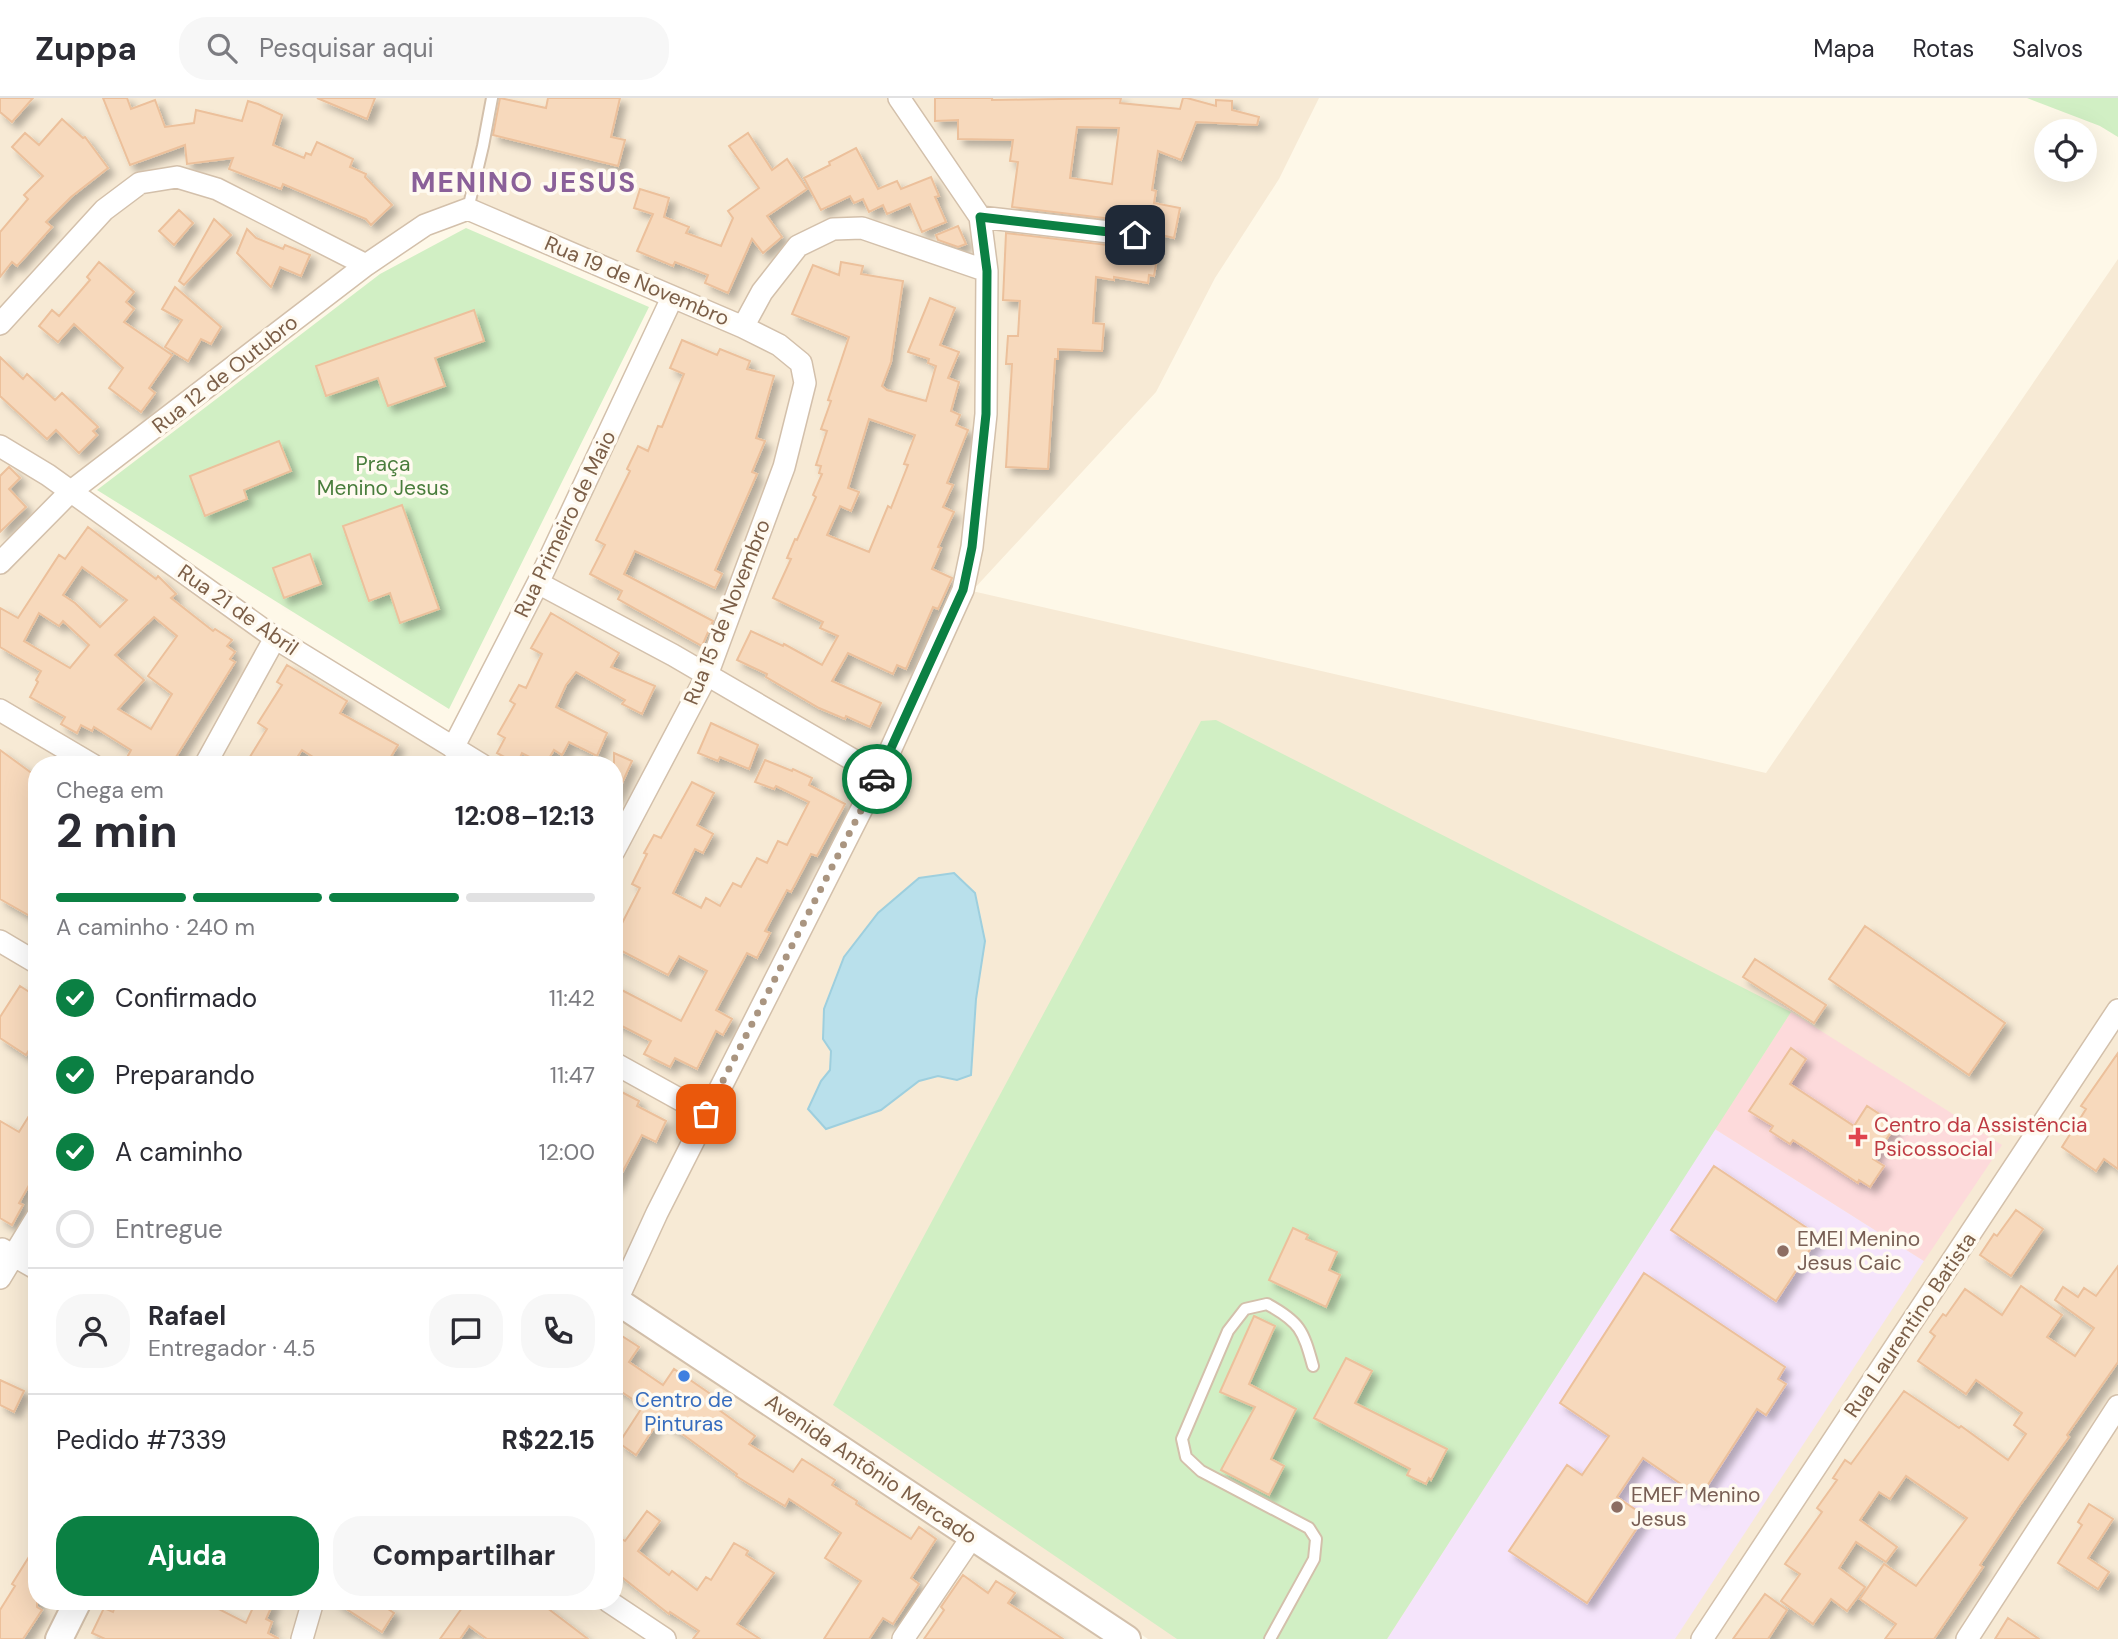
<!DOCTYPE html>
<html lang="pt">
<meta charset="utf-8">
<style>
body{margin:0;font-family:"DM Sans",sans-serif;background:#f7f7f7;color:#2b2b33;height:100vh;display:flex;flex-direction:column;font-size:26px;white-space:nowrap}
*{box-sizing:border-box;margin:0}
p{font-size:23px;color:#7c7c81}
.icon{flex:none;width:38px;height:38px;fill:none;stroke:currentColor;stroke-width:2;stroke-linecap:round;stroke-linejoin:round}
.map{position:relative;flex:1;overflow:hidden}
.side{position:absolute;left:28px;top:658px;width:595px;height:854px;display:flex;flex-direction:column;background:#fff;border-radius:28px;box-shadow:0 7px 28px #0002}
.side>*{flex:none}
.controls{position:absolute;left:2034px;top:21px;display:grid;gap:14px}
.controls a{display:grid;place-items:center;width:63px;height:63px;border-radius:50%;background:#fff;box-shadow:0 7px 28px #0002;font-size:35px}
.pin{position:absolute;display:grid;place-items:center;width:60px;height:60px;color:#fff;margin:-30px;border-radius:14px;box-shadow:0 4px 10px #0006}
.courier{position:absolute;display:grid;place-items:center;width:70px;height:70px;margin:-35px;border:5px solid #0b8043;border-radius:50%;background:#fff;color:#222;box-shadow:0 2px 9px #0007}
.headline em{font-style:normal;font-weight:700}
.headline div{display:flex;flex-direction:column-reverse}
.headline{display:flex;align-items:center;justify-content:space-between;height:119px;padding:0 28px}
h1{font-size:46px;font-weight:700;line-height:52px}
.bar{display:grid;grid-template-columns:repeat(4,1fr);gap:10px 7px;align-content:center;height:84px;padding:0 28px}
.bar i{height:9px;border-radius:5px;background:#e1e1e2}
.bar .on{background:#0b8043}
.bar p{grid-column:span 4}
.line{display:flex;align-items:center;gap:18px;padding:0 28px;border-top:2px solid #e1e1e2}
.line div{flex:1}
.round{display:grid;place-items:center;flex:none;width:74px;height:74px;border-radius:28px;background:#f7f7f7}
ol{padding:0 28px;list-style:none}
li{display:flex;align-items:center;gap:21px;height:77px}
li p{margin-inline-start:auto}
li .icon{padding:7px;border-radius:50%;background:#0b8043;color:#fff;stroke-width:4}
li:last-child{color:#7c7c81}
li i{width:38px;height:38px;border:4px solid #e1e1e2;border-radius:50%}
.button{display:flex;gap:14px;margin-top:auto;padding:14px 28px}
.button a{flex:1;height:80px;border-radius:28px;background:#0b8043;color:#fff;font-size:28px;font-weight:700;line-height:80px;text-align:center}
.button a+a{background:#f7f7f7;color:#2b2b33}
header{display:flex;align-items:center;gap:42px;box-sizing:border-box;height:98px;padding:0 35px;background:#fff;border-bottom:2px solid #e1e1e2}
header strong{font-size:33px}
nav{display:flex;gap:38px;margin-inline-start:auto;font-size:24px}
.search{width:490px;height:63px;background:#f7f7f7;display:flex;align-items:center;gap:18px;box-sizing:border-box;padding:0 24px;border-radius:28px;color:#7c7c81;font-size:26px}
.map>svg:first-child{display:block}
.residential{fill:#f7ead5}
.education{fill:#f5e4fb}
.medical{fill:#fddadb}
.green{fill:#d1efc4}
.water{fill:#b9e0eb;stroke:#9ecfde;stroke-width:2}
.building{fill:#f7d9bc;stroke:#ecc09b;stroke-width:2;fill-rule:evenodd;filter:url(#shadow)}
.lines{fill:none;stroke-linecap:round;stroke-linejoin:round}
.service-casing{stroke:#d3c0ab;stroke-width:14}
.minor-casing{stroke:#d3c0ab;stroke-width:24}
.tertiary-casing{stroke:#d3c0ab;stroke-width:30}
.service{stroke:#fff;stroke-width:10}
.minor{stroke:#fff;stroke-width:21}
.tertiary{stroke:#fff;stroke-width:26}
.done{stroke:#aa9580;stroke-width:7;stroke-dasharray:0 12.6}
.route{stroke:#0b8043;stroke-width:9}
.health-dot{fill:#e0444e;stroke:#fffaf0;stroke-width:2.5}
.education-dot{fill:#8d6e63;stroke:#fffaf0;stroke-width:2.5}
.shop-dot{fill:#3f7fe0;stroke:#fffaf0;stroke-width:2.5}
.labels{text-anchor:middle;dominant-baseline:central;stroke-width:7;stroke-linejoin:round;paint-order:stroke}
.street-label{font-size:21px;fill:#7c5f48;stroke:#fffaf0}
.park-label{font-size:21px;fill:#497d3c;stroke:#fffaf0}
.health-label{font-size:21px;fill:#be3a42;stroke:#fffaf0;text-anchor:start}
.education-label{font-size:21px;fill:#785e54;stroke:#fffaf0;text-anchor:start}
.shop-label{font-size:21px;fill:#366cbe;stroke:#fffaf0}
.district-label{font-size:28px;font-weight:bold;letter-spacing:2px;fill:#8a6099;stroke:#fffaf0}
</style>
<header>
<strong>Zuppa</strong>
<div class="search"><svg class="icon" aria-label="search" viewBox="0 0 24 24"><circle cx="10" cy="10" r="6"/><path d="M15 15l6 6"/></svg>Pesquisar aqui</div>
<nav><a>Mapa</a><a>Rotas</a><a>Salvos</a></nav>
</header>
<div class="map">
<svg width="2118" height="1541" viewBox="0 0 2118 1541">
<defs>
<filter id="shadow"><feDropShadow dx="6" dy="6" stdDeviation="3.5" flood-color="#0004"/></filter>
</defs>
<rect width="100%" height="100%" fill="#fef8e8"/>
<!-- residential -->
<path class="residential" d="M0,0H890L975,121L978,164L830,124L740,221L477,108L366,159L220,85L136,77L0,218Z
M907,0H1319L1279,81L1215,180L1156,294L972,493L1766,675L2118,161V898L1694,1541H1148L627,1196L970,492L983,111Z
M177,85L218,98L355,167L71,387L0,342V235L107,117L142,89Z
M865,135L982,176L981,318L954,494L876,668L714,573L812,288L751,229L802,153L834,137Z
M674,207L774,250L795,269L799,288L778,366L703,566L547,483Z
M0,358L59,395L0,455Z
M70,403L268,542L197,667H106L0,604V474Z
M540,496L699,580L614,734V667H495L462,648Z
M277,549L468,667H211Z
M708,587L870,679L704,1007L614,958V765Z
M0,619L80,667H37V858L0,836Z
M0,851L37,873V1101L5,1150L0,1147Z
M2118,923V1295L1961,1541H1710Z
M614,971L698,1019L614,1189Z
M14,1165L37,1178V1503H65L46,1541H0V1190Z
M614,1211L961,1444L894,1541H676L614,1500Z
M2118,1320V1541H1974Z
M973,1451L1107,1541H911Z
M90,1503H306L295,1541H72Z
M321,1503H597L654,1541H310Z"/>
<!-- education -->
<path class="education" d="M1715,1031L1924,1163L1675,1541H1387Z"/>
<!-- medical -->
<path class="medical" d="M1791,914L2002,1047L1924,1163L1715,1031Z"/>
<!-- green -->
<path class="green" d="M2027,0H2118V39L2100,28Z
M466,130L649,209L449,611L97,392L380,176Z
M1216,622L1791,914L1387,1541H1177L833,1307L1201,623Z"/>
<!-- water -->
<path class="water" d="M954,775L975,795L985,843L976,901L971,977L957,982L938,978L919,983L881,1012L826,1031L808,1011L821,983L830,972L831,953L823,941L824,911L844,859L878,815L919,780Z"/>
<!-- building -->
<path class="building" d="M0,0H33L12,24L0,14Z
M103,0H127L131,11L155,2L165,29L194,25L196,12L242,23L248,3L258,6L282,17L273,47L304,60L306,55L311,57L317,44L353,61L350,69L366,76L365,79L392,107L371,127L366,121L283,86L281,91L229,71L233,60L187,66L185,47L130,67Z
M317,0H375L367,21Z
M500,0L546,10L548,0H620L611,39L625,42L618,68L493,37Z
M935,0H992V2L1121,0L1120,5L1180,11L1183,0H1187L1216,8V2L1232,3V12L1259,19L1257,27L1196,24L1181,62L1158,53L1152,92L1156,93L1154,105L1180,110L1174,140L1161,137L1154,178L1149,177L1148,185L1114,179V182L1096,179L1093,225L1104,226L1102,253L1058,251V261H1055L1048,371L1006,369L1012,266H1006L1008,238H1018L1020,203L1003,202L1006,135L1133,150L1145,145L1148,139L1147,132L1143,127L1137,124L1012,109L1018,64L1010,63L1013,42L958,41V22L935,23ZM1077,29L1119,30L1112,86L1070,80Z
M62,21L83,40L85,39L108,70L71,99L46,124L52,129L17,168L12,164L0,179V134L28,101L24,97L43,78L12,49L25,35L39,47Z
M748,35L772,72L787,61L807,91L767,118L782,139L763,155L752,141L728,195L705,185L708,177L675,164L673,168L637,153L653,116L634,110L640,91L669,100L664,119L689,129L686,135L721,148L733,120L728,113L759,90L729,48Z
M856,50L878,91L897,83L901,91L931,79L939,98L935,99L946,124L922,134L910,106L887,116L883,107L869,114L863,101L854,105L850,98L821,112L804,80L830,67L829,64Z
M179,112L193,125L174,147L159,133Z
M214,121L231,137L184,187L179,183Z
M958,128L966,146L958,149L938,142L936,137Z
M247,131L256,140L283,151L285,147L310,157L301,178L280,169L271,189L237,155Z
M99,164L134,194L126,204L134,211L124,224L172,257L149,290L155,295L141,314L109,290L123,270L74,226L58,244L39,228L52,212L59,218L90,182L87,179Z
M841,164L863,168L861,176L903,183L891,264L882,288L887,292L926,303L936,268L928,265L929,261L908,254L930,200L955,210L940,247L959,254L948,280L959,284L951,313L960,317L956,327L968,332L947,385L953,387L943,409L954,414L938,449L941,450L932,471L952,480L938,511L933,509L906,571L897,567L893,576L848,555L832,583L881,605L870,629L846,618L845,621L819,610L766,579L767,576L737,562L751,533L783,548L784,546L822,567L838,538L820,530L823,524L773,500L791,461L787,460L795,441L797,442L816,399L813,397L822,376L819,375L821,368L816,367L827,333L821,331L831,303L828,302L849,239L792,216L813,167L839,177ZM869,321L915,337L904,366L908,367L891,410L888,408L869,454L827,437L840,408L851,413L859,394L848,390Z
M175,189L221,229L211,246L201,241L188,263L165,249L182,222L162,211Z
M474,212L484,243L435,260L445,288L388,308L378,280L326,298L316,268Z
M682,242L717,257L720,251L750,263L747,271L774,278L756,340L765,343L752,374L757,376L715,472L722,476L715,490L635,453L624,476L713,523L702,548L618,501L622,493L590,476L605,447L596,442L630,373L627,371L638,348L648,353L658,328L662,329L684,276L670,270Z
M0,259L23,281L27,276L55,302L62,295L98,329L93,333L97,337L79,355L56,332L47,341L0,298Z
M279,343L291,373L244,392L247,401L205,418L190,378Z
M9,369L20,380L9,391L26,409L0,434V378Z
M402,407L439,511L400,525L390,495L369,503L343,428Z
M88,429L156,481L158,478L176,496L171,500L213,533L215,531L232,542L227,548L235,554L230,561L235,564L171,667H123L131,652L94,629L92,633L81,627L77,635L61,626L65,619L30,599L38,584L36,582L41,573L0,549V510L18,520L59,457L65,461ZM82,469L127,502L100,529L75,505L63,497ZM39,515L59,528L63,523L89,547L70,570L24,543ZM154,519L177,538L148,578L172,596L151,631L118,611L144,582L115,557Z
M310,456L321,486L284,500L273,470Z
M551,515L619,555L611,569L655,588L642,616L622,606L625,602L576,574L566,587L556,609L607,635L597,658L569,644L562,657L554,652L545,667L522,655L517,666L497,655L505,640L498,636L515,606L510,603L519,587L526,590L542,556L531,550Z
M287,567L347,603L340,615L398,647L386,667H326L302,652L292,667H245L267,631L258,625L282,587L277,584Z
M711,625L758,647L749,671L720,659L718,663L698,655Z
M0,652L37,679V822L0,801Z
M614,655L632,663L614,703Z
M765,662L792,673L793,671L812,680L809,687L845,706L817,758L811,756L791,794L787,792L765,833L770,835L757,860L747,855L716,912L732,921L723,937L716,933L697,971L675,960L670,969L644,956L651,943L614,924V888L681,923L707,873L679,858L668,877L614,849V841L640,790L632,786L647,756L644,755L654,737L661,740L692,684L714,695L697,727L713,736L703,755L695,751L673,795L701,810L706,800L720,808L733,785L741,789L757,760L767,765L778,743L787,747L809,704L776,688L774,691L755,684Z
M1865,828L2005,925L1969,977L1829,881Z
M1755,861L1826,907L1814,925L1743,879Z
M20,888L37,899V939L26,957L0,940V919Z
M1791,950L1806,961L1790,986L1854,1028L1867,1008L1896,1027L1873,1061L1884,1068L1870,1089L1859,1082L1858,1085L1793,1042L1790,1046L1770,1033L1773,1028L1749,1013Z
M2118,955V1071L2104,1061L2096,1073L2062,1049L2086,1011L2081,1008Z
M614,990L639,1003L637,1008L666,1023L656,1044L642,1037L614,1090Z
M37,1005V1073L19,1105L23,1107L12,1127L0,1120V1023L19,1034Z
M1714,1068L1819,1138L1776,1203L1671,1132Z
M2016,1112L2043,1131L2011,1178L1980,1157L1994,1136L1997,1138Z
M1293,1130L1308,1137L1306,1141L1337,1154L1329,1172L1340,1177L1326,1209L1269,1182Z
M2118,1168V1264L2067,1337L2069,1339L2056,1357L2020,1407L1980,1467L1983,1469L1934,1541H1885L1896,1526L1860,1501L1884,1466L1916,1488L1967,1420L1906,1378L1890,1401L1879,1394L1860,1422L1897,1449L1886,1464L1856,1444L1839,1470L1865,1489L1847,1513L1831,1501L1813,1526L1781,1503L1800,1476L1785,1466L1822,1414L1817,1410L1837,1382L1833,1380L1845,1362L1851,1366L1904,1293L1959,1330L1961,1328L2008,1362L2026,1336L2014,1327L2022,1315L1976,1282L1966,1296L1918,1263L1935,1238L1930,1234L1943,1216L1946,1218L1965,1191L2002,1217L2021,1188L2062,1217L2047,1239L2075,1258L2094,1230L2055,1202L2063,1189L2078,1199L2084,1190L2096,1198Z
M1644,1175L1785,1269L1778,1281L1786,1286L1766,1317L1757,1311L1700,1399L1643,1360L1617,1399L1645,1418L1587,1505L1509,1453L1567,1367L1582,1377L1609,1338L1560,1305Z
M1254,1218L1275,1228L1249,1286L1296,1311L1271,1361L1284,1368L1269,1397L1221,1372L1255,1309L1220,1294Z
M622,1238L639,1249L629,1264L663,1287L674,1271L712,1297L708,1304L755,1338L749,1346L793,1374L802,1361L835,1382L832,1387L857,1403L856,1406L911,1441L919,1429L936,1441L911,1480L919,1486L893,1526L883,1520L869,1541H824L861,1483L825,1460L841,1435L789,1401L785,1408L765,1396L736,1378L737,1376L685,1338L659,1322L636,1357L619,1345L643,1308L614,1289V1251Z
M1346,1260L1372,1273L1355,1305L1447,1351L1431,1382L1429,1380L1426,1386L1407,1377L1410,1371L1314,1320Z
M0,1282L24,1293L14,1314L0,1307Z
M2089,1406L2113,1421L2088,1460L2109,1474L2098,1491L2058,1465L2082,1427L2078,1424Z
M647,1413L660,1423L638,1453L669,1477L672,1473L697,1492L706,1479L711,1482L734,1445L748,1453L746,1457L774,1475L737,1526L760,1541H693L699,1533L670,1514L669,1516L614,1473V1436L625,1443Z
M37,1446V1509L42,1512L23,1541H0V1512L15,1488L12,1486Z
M963,1477L988,1495L996,1483L1015,1495L1008,1505L1063,1541H924L944,1512L941,1509Z
M1765,1496L1787,1512L1768,1541H1733Z
M117,1503H203L246,1525L256,1503H274L266,1521L272,1524L268,1535L279,1541H105L92,1535L104,1510L113,1514Z
M334,1503H376L394,1515L382,1534Z
M467,1503H538L588,1541H487L469,1528L460,1541H440Z
M2008,1520L2039,1541H1995Z"/>
<g class="lines">
<!-- service casing -->
<g class="service-casing">
<path id="service" d="M468,111L483,48L492,0
M1270,1541L1314,1461L1316,1441L1309,1430L1201,1373L1186,1359L1182,1341L1228,1233L1245,1211L1267,1206C1300,1224 1303,1232 1313,1268"/>
</g>
<!-- minor casing -->
<g class="minor-casing">
<path id="minor" d="M980,119L1135,137
M0,226L104,112L140,85L177,79L217,91L366,167
M743,229L762,194L798,148L833,131L862,130L987,173
M0,348L48,377L275,540L482,667
M0,465L70,394L366,167L425,127L468,111L743,229L779,247L801,265L805,285L784,369L707,577L614,753
M538,485L673,557L879,677
M0,612L93,667
M453,650L538,485L672,200
M205,667L275,540
M0,843L37,865
M614,965L706,1016
M2,1151L37,1171
M0,1180L37,1119
M617,1202L657,1115L879,677L963,492L972,449L986,316L987,173L980,119L899,0
M608,1503L665,1541
M302,1541L313,1503
M903,1541L972,1439
M1702,1541L2118,912
M1967,1541L2118,1308"/>
</g>
<!-- tertiary casing -->
<g class="tertiary-casing">
<path id="tertiary" d="M614,1201L1127,1541
M59,1541L78,1503"/>
</g>
<!-- service -->
<use href="#service" class="service"/>
<!-- minor -->
<use href="#minor" class="minor"/>
<!-- tertiary -->
<use href="#tertiary" class="tertiary"/>
</g>
<g class="lines">
<!-- done -->
<path class="done" d="M706,1016L877,681"/>
<!-- route -->
<path class="route" d="M877,681L963,492L972,449L986,316L987,173L980,119L1135,137"/>
</g>
<!-- markers -->
<path class="health-dot" d="M1854.5 1028.5h7v7h7v7h-7v7h-7v-7h-7v-7h7z"/>
<g class="education-dot">
<circle cx="1783" cy="1153" r="7"/>
<circle cx="1617" cy="1409" r="7"/>
</g>
<circle class="shop-dot" cx="684" cy="1278" r="7"/>
<g class="labels">
<!-- street labels -->
<g class="street-label">
<text transform="translate(637 183) rotate(23)">Rua 19 de Novembro</text>
<text transform="translate(225 276) rotate(-38)">Rua 12 de Outubro</text>
<text transform="translate(565 426) rotate(-64)">Rua Primeiro de Maio</text>
<text transform="translate(238 512) rotate(35)">Rua 21 de Abril</text>
<text transform="translate(727 514) rotate(-68)">Rua 15 de Novembro</text>
<text transform="translate(1910 1227) rotate(-56)">Rua Laurentino Batista</text>
<text transform="translate(871 1371) rotate(34)">Avenida Antônio Mercado</text>
</g>
<!-- park labels -->
<g class="park-label">
<text x="383" y="366">Praça<tspan x="383" dy="24">Menino Jesus</tspan></text>
</g>
<!-- health labels -->
<g class="health-label">
<text x="1874" y="1027">Centro da Assistência<tspan x="1874" dy="24">Psicossocial</tspan></text>
</g>
<!-- education labels -->
<g class="education-label">
<text x="1797" y="1141">EMEI Menino<tspan x="1797" dy="24">Jesus Caic</tspan></text>
<text x="1631" y="1397">EMEF Menino<tspan x="1631" dy="24">Jesus</tspan></text>
</g>
<!-- shop labels -->
<g class="shop-label">
<text x="684" y="1302">Centro de<tspan x="684" dy="24">Pinturas</tspan></text>
</g>
<!-- district labels -->
<g class="district-label">
<text x="524" y="84">MENINO JESUS</text>
</g>
</g>
</svg>
<div class="controls">
<a><svg class="icon" aria-label="locate" viewBox="0 0 24 24"><circle cx="12" cy="12" r="6"/><path d="M12 2v4M12 18v4M2 12h4M18 12h4"/></svg></a>
</div>
<div class="pin" style="left:706px;top:1016px;background:#ea580c"><svg class="icon" aria-label="bag" viewBox="0 0 24 24"><path d="M5 8h14l-1 12H6zM9 8a3 3 0 0 1 6 0"/></svg></div>
<div class="pin" style="left:1135px;top:137px;background:#1f2937"><svg class="icon" aria-label="home" viewBox="0 0 24 24"><path d="M3 11l9-7 9 7M6 9v11h12V9"/></svg></div>
<div class="courier" style="left:877px;top:681px"><svg class="icon" aria-label="car" viewBox="0 0 24 24"><path d="M5 17H2v-5l4-1 3-4h7l3 4 3 1v5h-3M9 17h6M6 11h13"/><circle cx="7" cy="17" r="2"/><circle cx="17" cy="17" r="2"/></svg></div>
<section class="side">
<div class="headline"><div><h1>2 min</h1><p>Chega em</p></div><em>12:08–12:13</em></div>
<div class="bar"><i class="on"></i><i class="on"></i><i class="on"></i><i></i><p>A caminho · 240 m</p></div>
<ol>
<li><svg class="icon" aria-label="check" viewBox="0 0 24 24"><path d="M5 12l5 5 9-10"/></svg>Confirmado<p>11:42</p></li>
<li><svg class="icon" aria-label="check" viewBox="0 0 24 24"><path d="M5 12l5 5 9-10"/></svg>Preparando<p>11:47</p></li>
<li><svg class="icon" aria-label="check" viewBox="0 0 24 24"><path d="M5 12l5 5 9-10"/></svg>A caminho<p>12:00</p></li>
<li><i></i>Entregue</li>
</ol>
<div class="line" style="height:126px"><a class="round"><svg class="icon" aria-label="person" viewBox="0 0 24 24"><circle cx="12" cy="8" r="4"/><path d="M4 21q1-7 8-7t8 7"/></svg></a><div><b>Rafael</b><p>Entregador · 4.5</p></div><a class="round"><svg class="icon" aria-label="chat" viewBox="0 0 24 24"><path d="M4 5h16v11H9l-5 4z"/></svg></a><a class="round"><svg class="icon" aria-label="phone" viewBox="0 0 24 24"><path d="M5 4h4l2 5-3 2q2 4 5 5l2-3 5 2v4C11 20 4 13 5 4z"/></svg></a></div>
<div class="line" style="height:91px"><div>Pedido #7339</div><b>R$22.15</b></div>
<div class="button"><a>Ajuda</a><a>Compartilhar</a></div>
</section>
</div>
